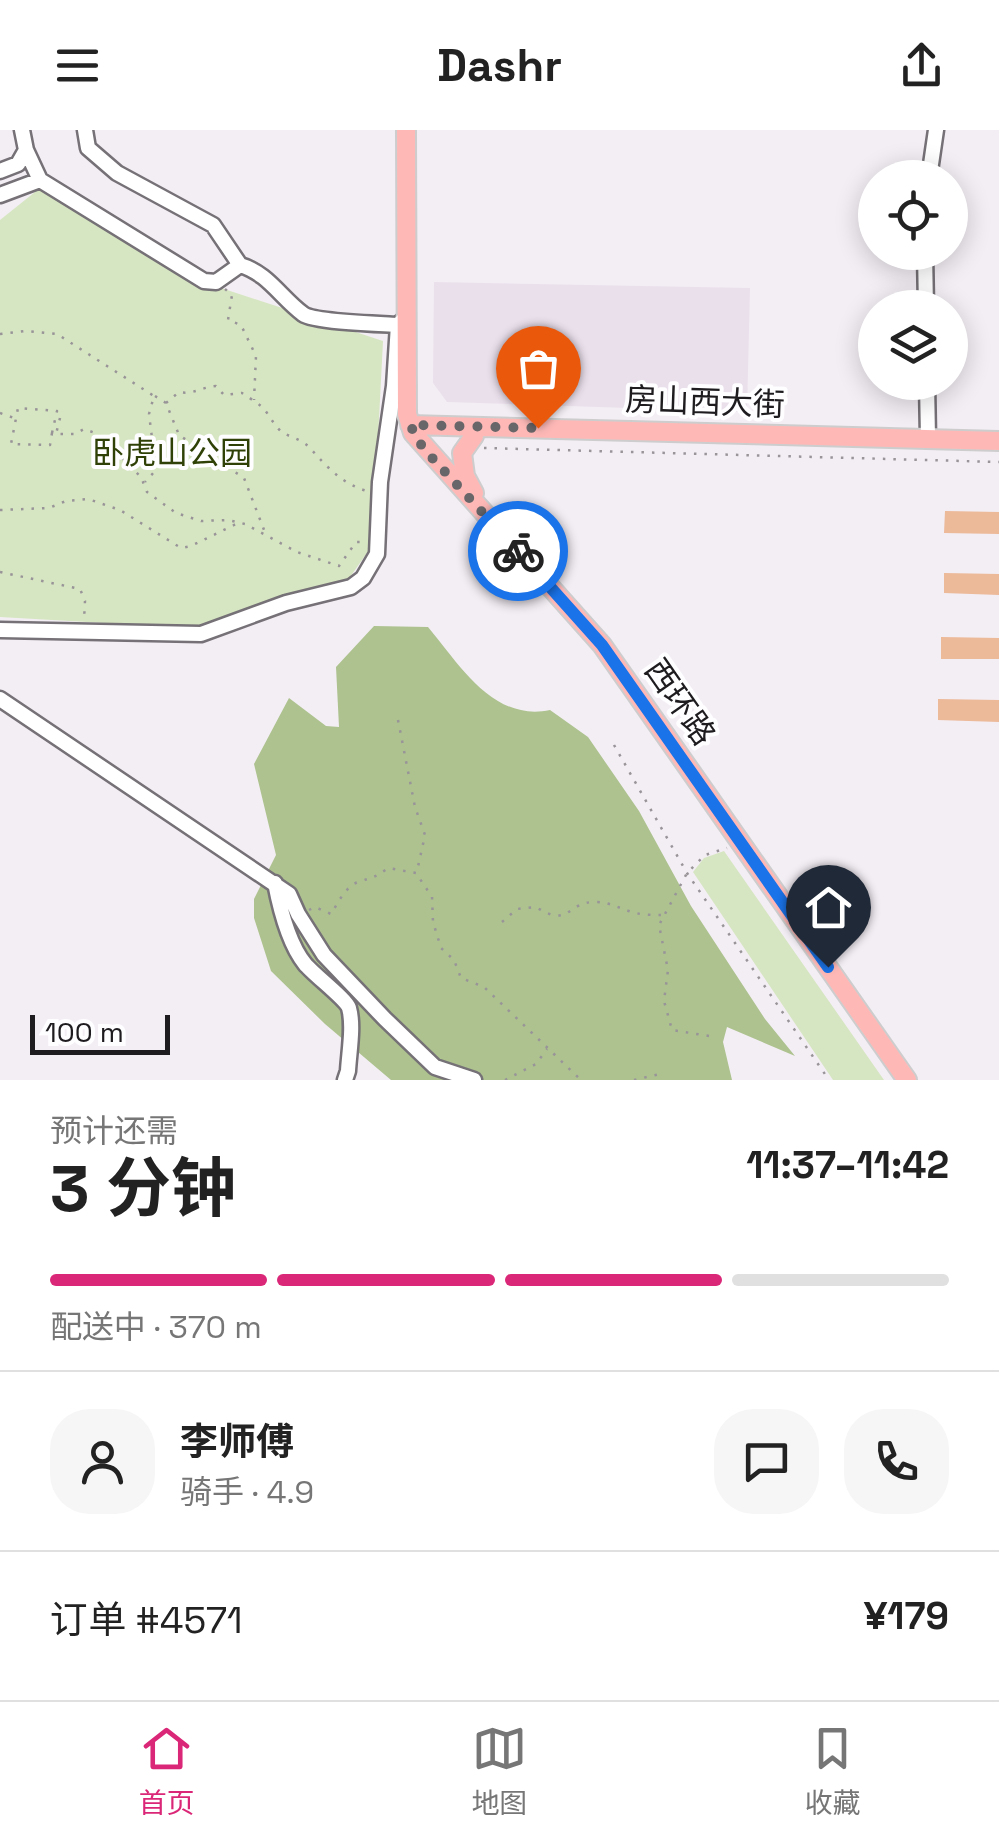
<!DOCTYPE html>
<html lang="zh">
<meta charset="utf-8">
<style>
body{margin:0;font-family:"Space Grotesk","Noto Sans SC",sans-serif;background:#f6f6f6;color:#222;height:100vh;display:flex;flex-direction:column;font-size:38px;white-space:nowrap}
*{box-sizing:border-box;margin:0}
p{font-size:32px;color:#767676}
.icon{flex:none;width:55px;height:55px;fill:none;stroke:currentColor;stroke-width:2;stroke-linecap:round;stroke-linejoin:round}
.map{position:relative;height:950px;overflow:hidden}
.drawer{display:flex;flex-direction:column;background:#fff;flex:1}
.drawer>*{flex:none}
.buttons{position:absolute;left:858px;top:30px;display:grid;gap:20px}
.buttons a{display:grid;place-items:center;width:110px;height:110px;border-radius:50%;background:#fff;box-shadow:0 5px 25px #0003;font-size:50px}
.scale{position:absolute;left:30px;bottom:25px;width:140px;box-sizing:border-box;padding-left:10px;border:5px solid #1e1c1e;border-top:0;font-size:28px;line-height:35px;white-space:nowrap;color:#1e1c1e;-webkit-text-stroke:8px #fefdff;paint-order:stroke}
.pin{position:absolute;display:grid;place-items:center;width:85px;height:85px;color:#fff;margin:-102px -42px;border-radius:50% 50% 50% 0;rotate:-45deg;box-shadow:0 0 10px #0007}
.pin .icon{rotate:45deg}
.courier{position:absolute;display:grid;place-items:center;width:100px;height:100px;margin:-50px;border:8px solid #1a73e8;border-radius:50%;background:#fff;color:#222;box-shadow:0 2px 12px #0007}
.head em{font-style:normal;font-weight:700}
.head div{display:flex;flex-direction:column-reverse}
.head{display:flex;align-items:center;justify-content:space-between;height:170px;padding:0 50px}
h1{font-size:65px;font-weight:700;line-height:75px}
.bar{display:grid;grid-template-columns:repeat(4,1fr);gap:15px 10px;align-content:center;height:120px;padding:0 50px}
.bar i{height:12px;border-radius:8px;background:#e0e0e0}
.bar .selected{background:#db2777}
.bar p{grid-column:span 4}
.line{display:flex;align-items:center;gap:25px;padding:0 50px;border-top:2px solid #e0e0e0}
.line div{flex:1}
.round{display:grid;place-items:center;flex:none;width:105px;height:105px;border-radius:40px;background:#f6f6f6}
header{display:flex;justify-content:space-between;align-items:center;height:130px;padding:0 50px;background:#fff;font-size:45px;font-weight:700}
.tab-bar{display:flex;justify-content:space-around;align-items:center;height:140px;border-top:2px solid #e0e0e0;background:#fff;font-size:28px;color:#767676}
.tab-bar a{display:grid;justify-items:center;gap:5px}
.tab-bar .selected{color:#db2777}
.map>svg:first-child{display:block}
.built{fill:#eae0ec}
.green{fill:#d7e6c2}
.forest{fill:#adc28f}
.building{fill:#ecb999}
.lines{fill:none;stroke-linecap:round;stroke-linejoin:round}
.minor-casing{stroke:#757176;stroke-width:19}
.major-casing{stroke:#cecdce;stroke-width:22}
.path{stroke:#989498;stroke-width:2.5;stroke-dasharray:2.5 8;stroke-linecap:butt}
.minor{stroke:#fff;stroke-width:14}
.major{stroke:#feb9b7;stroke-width:18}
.done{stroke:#696669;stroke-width:10;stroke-dasharray:0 18}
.route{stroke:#1a73e8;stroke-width:12}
.labels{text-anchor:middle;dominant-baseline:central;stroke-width:8;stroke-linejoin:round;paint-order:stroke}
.street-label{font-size:32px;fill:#1e1c1e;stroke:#fefdff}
.park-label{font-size:32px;fill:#2f4107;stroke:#fefdff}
</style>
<header><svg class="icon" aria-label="menu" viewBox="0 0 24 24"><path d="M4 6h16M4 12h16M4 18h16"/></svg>Dashr<svg class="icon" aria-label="share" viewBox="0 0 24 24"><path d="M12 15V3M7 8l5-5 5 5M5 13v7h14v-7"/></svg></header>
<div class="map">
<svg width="999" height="950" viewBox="0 0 999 950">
<rect width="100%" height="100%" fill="#f3eef4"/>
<!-- built -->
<path class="built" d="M434,152L750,158L747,282L447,272L433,253Z"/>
<!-- green -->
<path class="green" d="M45,54L218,157L383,211L373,406L369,420L348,450L191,498L0,487V90Z
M724,721L884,950H833L693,742L704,728Z"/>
<!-- forest -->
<path class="forest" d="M374,496L428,497C460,535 493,592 550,580L588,607L639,681L691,776L765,889L795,926L727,897L723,912L732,950H391L325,894L271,841L254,788V769L276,725L254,634L289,568L326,596L339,597L336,537Z"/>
<!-- building -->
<path class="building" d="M945,381L999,382V404L944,403Z
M944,443L999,444V465L944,463Z
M941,507L999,508V529H941Z
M938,569L999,570V592L938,590Z"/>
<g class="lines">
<!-- minor casing -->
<g class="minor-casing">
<path id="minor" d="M22,0L26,20L40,50L204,151L216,152L240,135C268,143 281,168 303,184C314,192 380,194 398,195
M85,0L88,18L117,43L213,95L240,135
M0,41L18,34L26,20
M929,48L936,0
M0,65L40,50
M925,122L926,178
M927,252L928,308
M0,500L201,504L286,473L351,457L363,448L377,424L380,352L394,256L398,195L407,186
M0,569L289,764L298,784L324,825L385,889L435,937L474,950
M275,753C280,779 288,813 305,834C314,845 346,869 349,878C354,896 349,922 348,941L345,950"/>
</g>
<!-- major casing -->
<g class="major-casing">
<path id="major" d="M406,0L407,284L413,303L602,515L907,950
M410,295L999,311
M474,363L465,346L462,323L474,306"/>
</g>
<!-- path -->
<path class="path" d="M225,159L232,165L228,190L241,195L256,226L254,270
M0,204L26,201L57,204L154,266L149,284L156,340L145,352
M155,266L166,273L179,305L244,348L266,405
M166,273L179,262C193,265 202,257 216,256L224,265L242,263C248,267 256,272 262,277C270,285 273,295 282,302C291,308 302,309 310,318C326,336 342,354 367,361
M0,283L14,288
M60,288L56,304H75L84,299L98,304L141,347L147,362L176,383L201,391L228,390L245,394L297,422L339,436L356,412H367
M52,303L50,315L11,314L18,278L57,281L52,303L55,304
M484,318L999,332
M0,380L49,378L66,371L88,369L120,380L181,418L191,416L238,393
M0,442L80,459L85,471L84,490
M398,590L415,677L425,705L417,741
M614,615L687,743L829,950
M309,780L315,777L331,784C338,773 345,757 358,752C370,748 377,747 388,738L416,743L432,767L433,792L441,818L454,830L461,848L484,857L581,950
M502,792L517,779L536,777C570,799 567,771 596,772C611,772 622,780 636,783C643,785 653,785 661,785
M709,906L672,900L664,871L668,840L659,795L687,743L705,725L727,718
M505,950L536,934L547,919
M634,950L660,944"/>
<!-- minor -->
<use href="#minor" class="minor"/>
<!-- major -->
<use href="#major" class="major"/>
</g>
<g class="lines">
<!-- done -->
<path class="done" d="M518,421L423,318L410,295L538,298"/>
<!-- route -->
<path class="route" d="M518,421L602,515L828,837"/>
</g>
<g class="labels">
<!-- street labels -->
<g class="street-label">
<text transform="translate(705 272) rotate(2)">房山西大街</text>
<text transform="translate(680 572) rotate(55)">西环路</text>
</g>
<!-- park labels -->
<g class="park-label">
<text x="172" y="323">卧虎山公园</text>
</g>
</g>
</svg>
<div class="buttons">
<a><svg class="icon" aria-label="locate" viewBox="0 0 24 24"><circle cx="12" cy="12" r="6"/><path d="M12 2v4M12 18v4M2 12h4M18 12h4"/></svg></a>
<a><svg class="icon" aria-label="layers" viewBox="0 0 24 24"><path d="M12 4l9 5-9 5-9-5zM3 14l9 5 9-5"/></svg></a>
</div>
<div class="scale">100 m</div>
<div class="pin" style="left:538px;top:298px;background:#ea580c"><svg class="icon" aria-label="bag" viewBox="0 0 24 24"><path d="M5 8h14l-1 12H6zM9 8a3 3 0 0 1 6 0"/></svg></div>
<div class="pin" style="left:828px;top:837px;background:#1f2937"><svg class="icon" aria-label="home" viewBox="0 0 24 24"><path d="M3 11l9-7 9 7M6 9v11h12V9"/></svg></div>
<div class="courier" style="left:518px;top:421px"><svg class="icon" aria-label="bike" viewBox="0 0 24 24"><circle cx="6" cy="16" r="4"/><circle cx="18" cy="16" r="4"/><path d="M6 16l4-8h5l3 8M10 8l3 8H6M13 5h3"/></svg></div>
</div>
<section class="drawer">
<div class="head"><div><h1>3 分钟</h1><p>预计还需</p></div><em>11:37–11:42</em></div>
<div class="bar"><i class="selected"></i><i class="selected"></i><i class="selected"></i><i></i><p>配送中 · 370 m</p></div>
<div class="line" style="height:180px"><a class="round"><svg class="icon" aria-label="person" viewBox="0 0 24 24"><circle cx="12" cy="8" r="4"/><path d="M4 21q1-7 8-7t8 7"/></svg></a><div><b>李师傅</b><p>骑手 · 4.9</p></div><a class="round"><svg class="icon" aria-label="chat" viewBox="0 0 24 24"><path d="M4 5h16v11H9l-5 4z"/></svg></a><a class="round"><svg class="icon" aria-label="phone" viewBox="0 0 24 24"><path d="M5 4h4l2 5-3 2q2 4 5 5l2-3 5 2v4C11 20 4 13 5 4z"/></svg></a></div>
<div class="line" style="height:130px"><div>订单 #4571</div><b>¥179</b></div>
</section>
<nav class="tab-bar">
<a class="selected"><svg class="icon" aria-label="home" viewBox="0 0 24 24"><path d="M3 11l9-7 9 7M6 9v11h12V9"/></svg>首页</a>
<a><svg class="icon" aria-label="map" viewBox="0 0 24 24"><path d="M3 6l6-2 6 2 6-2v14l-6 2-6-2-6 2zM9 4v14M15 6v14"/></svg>地图</a>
<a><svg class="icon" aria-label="saved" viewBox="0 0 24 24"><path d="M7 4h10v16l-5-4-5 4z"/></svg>收藏</a>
</nav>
